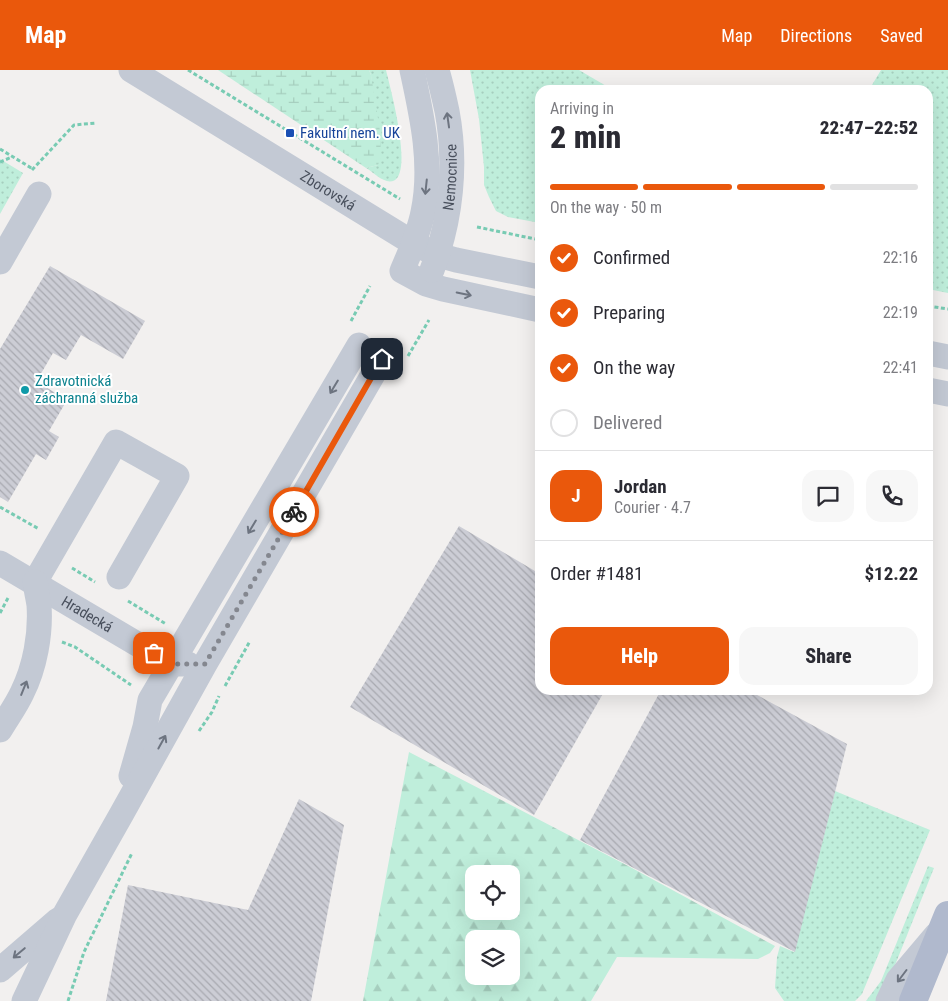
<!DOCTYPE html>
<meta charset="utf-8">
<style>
body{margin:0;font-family:"Roboto Condensed",sans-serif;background:#f7f7f7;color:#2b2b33;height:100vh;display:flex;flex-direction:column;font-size:19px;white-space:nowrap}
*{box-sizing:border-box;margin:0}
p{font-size:16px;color:#7c7c81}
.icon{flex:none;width:28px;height:28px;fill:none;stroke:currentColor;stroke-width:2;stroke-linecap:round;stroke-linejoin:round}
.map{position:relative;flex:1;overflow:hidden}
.side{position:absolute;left:535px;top:15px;width:398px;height:610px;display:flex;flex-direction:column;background:#fff;border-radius:15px;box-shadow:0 5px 20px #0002}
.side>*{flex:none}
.tools{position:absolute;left:465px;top:795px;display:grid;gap:10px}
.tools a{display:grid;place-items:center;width:55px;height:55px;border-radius:10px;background:#fff;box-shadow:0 5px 20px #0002;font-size:25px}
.pin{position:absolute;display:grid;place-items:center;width:42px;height:42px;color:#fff;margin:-21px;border-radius:10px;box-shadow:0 2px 8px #0006}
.courier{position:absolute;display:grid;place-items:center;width:50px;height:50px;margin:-25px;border:4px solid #ea580c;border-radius:50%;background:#fff;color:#222;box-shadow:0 1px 6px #0007}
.head em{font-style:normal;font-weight:800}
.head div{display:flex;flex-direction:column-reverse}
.head{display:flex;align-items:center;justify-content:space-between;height:85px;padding:0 15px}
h1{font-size:32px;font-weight:800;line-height:38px}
.bar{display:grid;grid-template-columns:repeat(4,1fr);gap:8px 5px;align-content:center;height:60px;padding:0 15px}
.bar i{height:6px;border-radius:4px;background:#e1e1e2}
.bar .on{background:#ea580c}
.bar p{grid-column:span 4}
.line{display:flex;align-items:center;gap:12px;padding:0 15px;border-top:1px solid #e1e1e2}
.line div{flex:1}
.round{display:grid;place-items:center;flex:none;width:52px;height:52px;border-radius:15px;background:#f7f7f7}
ol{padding:0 15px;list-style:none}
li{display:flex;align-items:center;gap:15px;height:55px}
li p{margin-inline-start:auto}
li .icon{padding:5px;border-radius:50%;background:#ea580c;color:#fff;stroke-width:4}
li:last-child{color:#7c7c81}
li i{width:28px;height:28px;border:2px solid #e1e1e2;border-radius:50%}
.button{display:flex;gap:10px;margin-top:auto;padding:10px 15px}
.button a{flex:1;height:58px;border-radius:15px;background:#ea580c;color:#fff;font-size:20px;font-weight:800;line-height:58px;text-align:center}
.button a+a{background:#f7f7f7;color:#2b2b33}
header{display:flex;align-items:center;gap:30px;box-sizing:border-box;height:70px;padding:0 25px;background:#ea580c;color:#fff}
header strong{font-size:24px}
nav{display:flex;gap:28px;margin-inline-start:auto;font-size:18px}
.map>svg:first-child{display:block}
.grass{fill:url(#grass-dots)}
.forest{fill:url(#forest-firs);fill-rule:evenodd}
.wetland{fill:url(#wetland-marsh)}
.building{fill:url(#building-back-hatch)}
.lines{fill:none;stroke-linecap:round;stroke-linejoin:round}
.path{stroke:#78cbb3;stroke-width:3;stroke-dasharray:4 2.5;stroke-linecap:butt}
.minor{stroke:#c3c9d4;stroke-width:25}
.major{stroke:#b0b9cd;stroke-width:28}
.oneway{stroke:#6d7480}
.done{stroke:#84878f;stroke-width:5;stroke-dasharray:0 9}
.route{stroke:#ea580c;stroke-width:6}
.transit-dot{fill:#1a4fb4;stroke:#fff;stroke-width:2}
.culture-dot{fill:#0f9aa8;stroke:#fff;stroke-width:2}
.labels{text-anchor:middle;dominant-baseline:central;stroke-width:4;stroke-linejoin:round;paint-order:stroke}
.transit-label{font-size:15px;fill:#164399;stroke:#fff;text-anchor:start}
.street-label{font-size:15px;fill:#484f5c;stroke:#fff}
.culture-label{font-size:15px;fill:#0d838f;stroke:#fff;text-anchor:start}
</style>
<header>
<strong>Map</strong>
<nav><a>Map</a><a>Directions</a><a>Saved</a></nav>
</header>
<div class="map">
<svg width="948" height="931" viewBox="0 0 948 931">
<defs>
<pattern id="grass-dots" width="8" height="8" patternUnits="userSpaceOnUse" patternTransform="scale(1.25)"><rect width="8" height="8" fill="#bfeedb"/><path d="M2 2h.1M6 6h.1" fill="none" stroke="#a6cebe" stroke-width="1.8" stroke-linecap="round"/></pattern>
<pattern id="forest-firs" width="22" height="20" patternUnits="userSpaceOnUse" patternTransform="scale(1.25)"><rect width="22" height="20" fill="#bfeedb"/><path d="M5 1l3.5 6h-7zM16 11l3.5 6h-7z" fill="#a6cebe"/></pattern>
<pattern id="wetland-marsh" width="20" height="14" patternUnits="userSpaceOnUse" patternTransform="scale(1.25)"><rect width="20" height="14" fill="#bfeedb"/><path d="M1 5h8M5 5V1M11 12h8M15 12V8" fill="none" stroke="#a6cebe"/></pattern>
<pattern id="building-back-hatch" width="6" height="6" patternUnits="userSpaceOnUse" patternTransform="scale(1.25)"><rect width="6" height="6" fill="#cccdd5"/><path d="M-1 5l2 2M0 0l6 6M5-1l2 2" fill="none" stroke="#a8a9b0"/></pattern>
</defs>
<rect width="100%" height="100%" fill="#f2f0ef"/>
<!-- grass -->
<path class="grass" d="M369,0H386C390,17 414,104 393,111C384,114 373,102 366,98L378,95L371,5Z
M470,0H579L613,20H540V153L508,147L496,141L489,127L484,115V97L479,49Z
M881,0H948V223L928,219V20H869Z
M0,89L23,103L0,144Z
M835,721L930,760L862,924L855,931H784L775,918L777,887L780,876L794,882Z
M928,796L934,798L889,910L876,931H866L881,911Z"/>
<!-- forest -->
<path class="forest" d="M409,682L632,798L775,876L770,883L758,889L617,887L591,931H363ZM474,804H511V841H474ZM474,869H511V906H474Z"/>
<!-- wetland -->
<path class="wetland" d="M218,0H369L371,5L380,61L381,86L378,95L366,98Z"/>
<!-- building -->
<path class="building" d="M50,196L145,251L123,289L81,265L66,290L53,283L39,307L37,305L34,310L67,330L49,361L59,367L46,390L36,384L8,432L0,427V279Z
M459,456L540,504V620H605L534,745L350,637Z
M661,620H748L847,674L795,882L580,770Z
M299,729L344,755L311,931H106L128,815L248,840Z"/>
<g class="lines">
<!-- path -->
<path class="path" d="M188,0L400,129
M0,79L33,99
M0,92L12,87
M32,100L74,55L96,53
M477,157L540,170
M928,236L948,239
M351,251L370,216
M408,286L429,250
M0,437L39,459
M72,498L95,512
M128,531L166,554
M0,543L8,528
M62,572L75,577L131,615
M225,616L250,571
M199,661L212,642L219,626
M68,931L84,882L132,783"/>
<!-- minor -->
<g class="minor">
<path id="s1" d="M131,0L413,173L438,185L456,190L540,207"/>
<path d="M412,0C422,46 433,95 423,142C419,163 410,182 402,201L426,214L443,219L540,240"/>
<path d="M0,192L39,124"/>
<path id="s2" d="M432,200C451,150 457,94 447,41C444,27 441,14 437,0"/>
<path d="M928,283L948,287"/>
<path d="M928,320L948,324"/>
<path id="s3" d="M0,493L171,594H188"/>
<path d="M35,512L116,372L177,406L119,507"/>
<path d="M0,660C7,648 16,636 22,623C35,597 41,564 39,535C38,528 36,520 35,512"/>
<path d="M131,706L145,657L150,630L359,275"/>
<path d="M0,900L58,850"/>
<path d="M24,931L65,844L121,745L205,594L382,289"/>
<path d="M888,931L898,910L936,865"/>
</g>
<!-- major -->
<path class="major" d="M913,931L948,845"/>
</g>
<!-- one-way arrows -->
<defs><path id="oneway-shaft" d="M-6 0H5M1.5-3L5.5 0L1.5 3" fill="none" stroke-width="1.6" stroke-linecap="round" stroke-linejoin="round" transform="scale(1.25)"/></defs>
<g class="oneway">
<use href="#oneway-shaft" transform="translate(448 50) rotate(-98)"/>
<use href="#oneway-shaft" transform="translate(426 117) rotate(96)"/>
<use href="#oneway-shaft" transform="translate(464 224) rotate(12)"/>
<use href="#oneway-shaft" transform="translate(334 317) rotate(121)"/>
<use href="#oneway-shaft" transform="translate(252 457) rotate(121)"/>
<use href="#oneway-shaft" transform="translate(24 618) rotate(-68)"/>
<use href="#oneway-shaft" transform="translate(162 672) rotate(-61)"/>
<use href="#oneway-shaft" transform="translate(19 883) rotate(140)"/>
<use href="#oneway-shaft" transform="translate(902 906) rotate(127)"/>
</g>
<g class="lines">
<!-- done -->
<path class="done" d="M154,583L171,594H205L294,442"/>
<!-- route -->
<path class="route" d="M294,442L382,289"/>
</g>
<!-- markers -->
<rect class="transit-dot" x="285" y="58" width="10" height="10" rx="2.5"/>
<circle class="culture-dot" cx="25" cy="320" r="5"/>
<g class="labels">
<!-- transit labels -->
<g class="transit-label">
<text x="300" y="63">Fakultní nem. UK</text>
</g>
<!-- street labels -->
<g class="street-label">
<text stroke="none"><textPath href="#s2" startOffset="95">Nemocnice</textPath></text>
<text stroke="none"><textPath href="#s1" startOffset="231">Zborovská</textPath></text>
<text stroke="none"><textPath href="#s3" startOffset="101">Hradecká</textPath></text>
</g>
<!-- culture labels -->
<g class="culture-label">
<text x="35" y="311">Zdravotnická<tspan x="35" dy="17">záchranná služba</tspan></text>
</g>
</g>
</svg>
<div class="tools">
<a><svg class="icon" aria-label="locate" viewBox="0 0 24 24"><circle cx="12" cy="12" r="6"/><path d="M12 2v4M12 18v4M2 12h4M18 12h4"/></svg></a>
<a><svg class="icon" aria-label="layers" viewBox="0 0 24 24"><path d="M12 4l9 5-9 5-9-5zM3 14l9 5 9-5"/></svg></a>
</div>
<div class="pin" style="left:154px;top:583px;background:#ea580c"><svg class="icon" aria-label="bag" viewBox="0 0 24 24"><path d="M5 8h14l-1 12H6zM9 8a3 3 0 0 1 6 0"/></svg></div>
<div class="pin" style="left:382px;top:289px;background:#1f2937"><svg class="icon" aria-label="home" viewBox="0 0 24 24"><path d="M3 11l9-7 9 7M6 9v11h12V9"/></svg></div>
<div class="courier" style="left:294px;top:442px"><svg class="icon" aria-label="bike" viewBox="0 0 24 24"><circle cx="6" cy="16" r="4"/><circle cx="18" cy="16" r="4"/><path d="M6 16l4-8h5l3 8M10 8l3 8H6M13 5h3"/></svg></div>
<section class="side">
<div class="head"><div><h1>2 min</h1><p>Arriving in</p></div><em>22:47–22:52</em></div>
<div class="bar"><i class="on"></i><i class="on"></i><i class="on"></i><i></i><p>On the way · 50 m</p></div>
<ol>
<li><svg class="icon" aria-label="check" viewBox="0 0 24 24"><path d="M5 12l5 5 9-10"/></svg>Confirmed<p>22:16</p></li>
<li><svg class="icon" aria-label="check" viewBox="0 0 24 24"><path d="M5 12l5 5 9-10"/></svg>Preparing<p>22:19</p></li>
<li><svg class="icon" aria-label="check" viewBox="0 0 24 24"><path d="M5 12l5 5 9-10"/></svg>On the way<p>22:41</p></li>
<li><i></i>Delivered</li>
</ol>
<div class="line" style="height:90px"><b class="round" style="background:#ea580c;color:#fff">J</b><div><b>Jordan</b><p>Courier · 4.7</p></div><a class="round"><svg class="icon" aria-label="chat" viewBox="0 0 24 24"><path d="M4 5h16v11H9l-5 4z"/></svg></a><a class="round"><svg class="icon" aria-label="phone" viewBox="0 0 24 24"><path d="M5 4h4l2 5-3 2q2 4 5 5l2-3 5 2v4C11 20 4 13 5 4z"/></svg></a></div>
<div class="line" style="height:65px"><div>Order #1481</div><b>$12.22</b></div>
<div class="button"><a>Help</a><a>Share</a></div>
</section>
</div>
